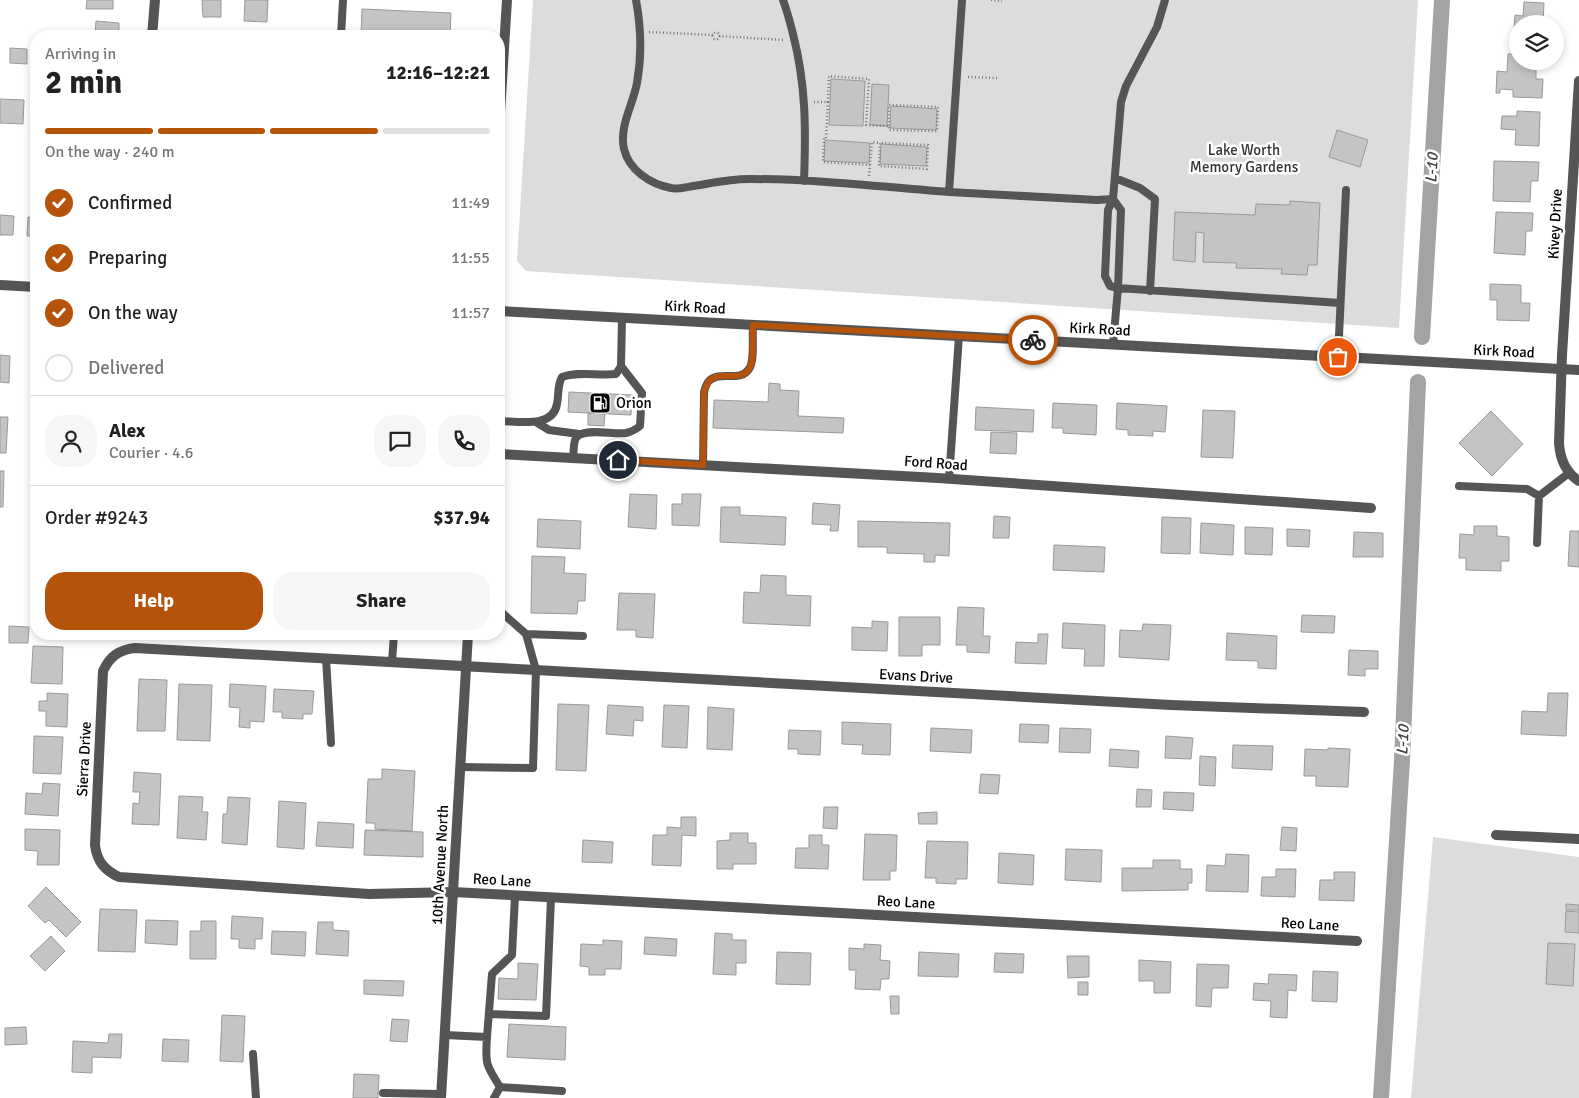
<!DOCTYPE html>
<meta charset="utf-8">
<style>
body{margin:0;font-family:Signika,sans-serif;background:#f6f6f6;color:#222;height:100vh;display:flex;flex-direction:column;font-size:19px;white-space:nowrap}
*{box-sizing:border-box;margin:0}
p{font-size:16px;color:#767676}
.icon{flex:none;width:28px;height:28px;fill:none;stroke:currentColor;stroke-width:2;stroke-linecap:round;stroke-linejoin:round}
.map{position:relative;flex:1;overflow:hidden}
.details{position:absolute;left:30px;top:30px;width:475px;height:610px;display:flex;flex-direction:column;background:#fff;border-radius:20px;box-shadow:0 2px 8px #0003}
.details>*{flex:none}
.controls{position:absolute;left:1509px;top:15px;display:grid;gap:10px}
.controls a{display:grid;place-items:center;width:55px;height:55px;border-radius:50%;background:#fff;box-shadow:0 2px 8px #0003;font-size:25px}
.pin{position:absolute;display:grid;place-items:center;width:42px;height:42px;color:#fff;margin:-21px;border:2px solid #fff;border-radius:50%;box-shadow:0 1px 5px #0007}
.courier{position:absolute;display:grid;place-items:center;width:50px;height:50px;margin:-25px;border:4px solid #b45309;border-radius:50%;background:#fff;color:#222;box-shadow:0 1px 6px #0007}
.overview em{font-style:normal;font-weight:700}
.overview div{display:flex;flex-direction:column-reverse}
.overview{display:flex;align-items:center;justify-content:space-between;height:85px;padding:0 15px}
h1{font-size:32px;font-weight:700;line-height:38px}
.bar{display:grid;grid-template-columns:repeat(4,1fr);gap:8px 5px;align-content:center;height:60px;padding:0 15px}
.bar i{height:6px;border-radius:4px;background:#e0e0e0}
.bar .current{background:#b45309}
.bar p{grid-column:span 4}
.line{display:flex;align-items:center;gap:12px;padding:0 15px;border-top:1px solid #e0e0e0}
.line div{flex:1}
.round{display:grid;place-items:center;flex:none;width:52px;height:52px;border-radius:20px;background:#f6f6f6}
ol{padding:0 15px;list-style:none}
li{display:flex;align-items:center;gap:15px;height:55px}
li p{margin-inline-start:auto}
li .icon{padding:5px;border-radius:50%;background:#b45309;color:#fff;stroke-width:4}
li:last-child{color:#767676}
li i{width:28px;height:28px;border:2px solid #e0e0e0;border-radius:50%}
.primary-button{display:flex;gap:10px;margin-top:auto;padding:10px 15px}
.primary-button a{flex:1;height:58px;border-radius:20px;background:#b45309;color:#fff;font-size:20px;font-weight:700;line-height:58px;text-align:center}
.primary-button a+a{background:#f6f6f6;color:#222}
.map>svg:first-child{display:block}
.green{fill:#dcdcdc}
.lines{fill:none;stroke-linecap:round;stroke-linejoin:round}
.canal{stroke:#a3a3a3;stroke-width:16}
.building{fill:#c4c4c4;stroke:#999}
.path{stroke:#777;stroke-width:2.5;stroke-dasharray:1 2.5;stroke-linecap:butt}
.service{stroke:#555;stroke-width:8}
.minor{stroke:#555;stroke-width:10}
.tertiary{stroke:#555;stroke-width:10}
.done{stroke:#595959;stroke-width:5;stroke-dasharray:0 9}
.route{stroke:#b45309;stroke-width:6}
.labels{text-anchor:middle;dominant-baseline:central;stroke-width:5;stroke-linejoin:round;paint-order:stroke}
.park-label{font-size:15px;fill:#333;stroke:#fff}
.street-label{font-size:15px;fill:#000;stroke:#fff}
.poi-label{font-size:15px;fill:#000;stroke:#fff;text-anchor:start}
.water-label{font-size:16px;font-style:italic;fill:#444;stroke:#fff}
</style>
<div class="map">
<svg width="1579" height="1098" viewBox="0 0 1579 1098">
<rect width="100%" height="100%" fill="#fff"/>
<!-- green -->
<path class="green" d="M533,0H1418L1399,328L526,271L517,261Z
M1433,837L1579,857V1098H1411Z"/>
<g class="lines">
<!-- canal -->
<path class="canal" d="M1422,337L1442,0
M1381,1098L1402,760L1418,382"/>
</g>
<!-- building -->
<path class="building" d="M87,0H113V9H86Z
M202,0H221V17H203Z
M245,0H268L267,22L244,21Z
M1524,2L1544,3L1543,24H1518V45H1513L1515,15L1523,16Z
M362,9L451,13L450,36H361Z
M96,21L119,23V36H95Z
M10,48L27,49V64L10,63Z
M1508,54H1518V61H1536V79H1543L1542,98L1513,97V90L1500,89V93H1496L1497,71L1507,72Z
M831,79L865,81L863,126L829,125Z
M872,84L889,85L887,126L870,125Z
M0,99L24,100L23,124L0,123Z
M891,106L937,109L936,130L890,128Z
M1517,111L1540,112L1539,146L1515,145L1516,130L1501,129L1502,116H1517Z
M1337,130L1368,140L1360,167L1329,157Z
M825,140L870,143L869,163L824,161Z
M881,144L927,147L926,166L880,164Z
M1494,161L1539,162L1538,181H1531L1530,202L1493,201Z
M1290,201L1320,203L1317,265H1308L1307,275L1281,274L1282,269L1236,268L1237,263L1203,262L1204,233L1196,232L1195,262L1173,260L1175,212L1255,215L1256,204L1290,205Z
M1496,212L1533,213L1532,231H1526L1525,255L1494,253Z
M0,215L14,216L13,235H0Z
M28,217L36,218V236H27Z
M1490,284L1521,285V303H1530L1529,321L1497,320V300H1490Z
M0,355L10,356L9,383L0,382Z
M769,383L780,384V390L799,391L798,416L844,418L843,433L713,428L714,400L768,402Z
M569,392L632,395L631,415L568,412Z
M1053,403L1097,405L1096,435L1063,433V428H1052Z
M1117,403L1167,406L1165,432L1153,431V436L1128,435V430L1116,429Z
M976,407L1034,410L1033,432L975,430Z
M1203,410L1235,411L1233,458L1201,457Z
M1491,411L1523,444L1492,476L1459,443Z
M588,413L605,414L604,426L588,425Z
M0,417H8L6,453H0Z
M991,432L1017,433L1016,454L990,453Z
M0,471H4L3,507H0Z
M630,494L657,495L656,529L628,527Z
M682,494H701L699,526L672,525V504H682Z
M813,503L840,505L838,531H830L831,525L812,524Z
M721,507H740V515L786,517L785,545L720,542Z
M994,516L1010,517L1009,538H993Z
M1162,517L1191,518L1190,554L1161,553Z
M538,519L581,521L580,549L537,547Z
M858,521L950,523L949,556L935,555V562H924V554L887,553V547H858Z
M1201,523L1234,525L1233,555L1200,553Z
M1474,526H1497V536L1509,537V561H1501V571L1466,570V558H1459L1460,534L1474,535Z
M1245,527L1273,528L1272,555L1245,554Z
M1287,529L1310,530L1309,547L1287,546Z
M1570,531H1579V567L1568,566Z
M1354,532L1383,533V557H1353Z
M1054,545L1105,547L1104,572L1053,570Z
M532,556L565,557L564,573L586,574L585,601H578L577,614L531,613Z
M761,575L786,576V595L811,596L810,626L743,623L744,592L760,593Z
M619,593L655,594L653,638L636,637V630H617Z
M958,607L984,608L983,636H990L989,653L967,652V645H956Z
M1302,615L1335,616L1334,633L1301,632Z
M899,617H940V645H922V656H899Z
M872,621L888,622L887,651L852,650V627L872,628Z
M1063,623L1105,625L1104,666H1084L1085,649L1062,648Z
M1143,624L1171,625L1169,660L1119,657L1120,630L1142,631Z
M9,626L29,627L28,643H9Z
M1227,633L1277,636L1276,669L1258,668V661L1226,660Z
M1038,634H1048L1046,664L1015,663L1016,642L1038,643Z
M33,646L63,647L62,684L31,683Z
M1349,650L1378,651V669H1365V676L1348,675Z
M139,679L167,680L165,731H137Z
M179,684L212,685L210,741L177,740Z
M230,684L266,686L264,722L250,721V728L239,727L240,708L229,707Z
M274,689L314,691L312,714H303V719L282,718V712H273Z
M47,693L68,694L67,727L46,726V711H39V701H47Z
M1548,693H1568L1566,736L1521,734L1522,711L1547,712Z
M558,704L589,705L586,771L556,770Z
M608,705L643,707V721L634,720L633,736L606,734Z
M664,705L689,706L687,748L662,747Z
M708,707L734,709L732,750L707,749Z
M842,722L891,724L890,755L862,754L863,745L842,744Z
M1020,724L1049,725L1048,743L1019,742Z
M931,728L972,730L971,753L930,751Z
M1060,728L1091,729L1090,753L1059,752Z
M789,730L821,731L820,755L798,754V749H788Z
M34,736L63,737L61,774L33,773Z
M1166,736L1193,738L1191,759L1165,758Z
M1233,745L1273,746L1272,770L1232,768Z
M1328,748L1350,749L1348,787L1316,786V776H1304L1305,749L1328,750Z
M1110,749L1139,751L1138,768L1109,766Z
M1200,756L1216,757L1215,786L1199,785Z
M382,769L415,771L412,831L375,829V823H366L368,779H382Z
M134,772L161,774L159,825L132,824L133,803L139,804L140,792H133Z
M981,774L1000,775L998,794L979,793Z
M43,783L60,784L58,816L25,814L26,793L42,794Z
M1137,789L1152,790L1151,807H1136Z
M1164,792L1194,793L1193,811L1163,809Z
M179,796L203,797L202,812H208L206,840L177,838Z
M228,797L250,798L247,845L222,843L223,814H227Z
M279,801L306,803L304,849L277,847Z
M824,807H838L837,829L823,828Z
M937,812V824H919L918,813Z
M681,817H696V836L682,835L681,866L652,865L653,835H667V827L681,828Z
M318,822L354,824L353,848L316,846Z
M1282,827L1297,828L1296,851L1280,850Z
M25,829L60,830L59,865H37L38,851L25,850Z
M365,830L423,832V857L364,855Z
M730,833H748V843H756V864H733V869H717V841L730,840Z
M865,834L897,835L896,871H890V880H863Z
M809,835H822V845H829L828,869L795,868L796,848H809Z
M583,840L613,842L612,863L582,862Z
M927,841L968,842L967,879H956V884L936,883V878H925Z
M1066,849L1102,850L1101,882L1065,880Z
M999,853L1034,855L1033,885L998,883Z
M1226,854L1249,855L1248,892L1206,891L1207,865L1225,866Z
M1153,860H1180V869H1192V883H1188V890L1122,891V868H1153Z
M1276,869H1296L1295,897L1261,896L1262,877H1276Z
M1334,872H1355L1354,901L1319,900L1320,880H1334Z
M46,887L81,922L66,937L49,920L45,923L28,906Z
M1566,904L1579,905V910H1566Z
M100,909L137,910L135,952L98,951Z
M1566,911L1579,912V933L1565,932Z
M232,916L263,918L262,939H255V949L239,948V939H231Z
M146,920L178,921L177,945L145,943Z
M201,921H216V959H190V931H201Z
M318,922H333V930L349,931L348,956L316,954Z
M272,931L306,932L305,956L271,954Z
M715,933L732,934V940H746V963H736V975L713,974Z
M51,936L65,951L45,971L30,956Z
M645,937L677,939L676,956L644,954Z
M603,940L622,941L621,969H605V975H589V967L580,966L581,944L603,945Z
M1548,943L1575,944L1573,986L1546,984Z
M864,944L881,945L880,960L890,961L889,979H881L880,990L855,989L856,970H849V948L864,949Z
M777,952L811,953L810,985L776,984Z
M919,952L959,954L958,977L918,976Z
M995,953L1024,954L1023,973L994,972Z
M1067,956H1089V977L1068,978Z
M1139,960L1171,962L1170,993H1154V981H1139Z
M518,963L538,964L536,1000L498,999L499,978L518,979Z
M1197,964L1229,965L1228,988H1212L1211,1007L1196,1006Z
M1313,971L1338,972L1337,1002L1312,1001Z
M1269,974L1297,975L1296,991L1288,990L1287,1018L1270,1017L1271,1001L1253,1000L1254,983L1268,984Z
M364,980L404,981L403,996L364,994Z
M1078,982H1088V995H1078Z
M890,996H899V1014H891Z
M222,1015L245,1016L243,1062L220,1061Z
M392,1019L409,1020L407,1042L390,1041Z
M509,1024L566,1027L565,1060L507,1057Z
M26,1027L27,1044L5,1045V1028Z
M109,1034H122L121,1058L92,1057V1073L72,1072L73,1041L108,1043Z
M163,1039L189,1040L188,1062L162,1061Z
M354,1074L379,1075L378,1098H353Z"/>
<g class="lines">
<!-- path -->
<path class="path" d="M991,0L1002,1
M649,32L713,35
M712.5 36a3.5 3.5 0 1 1 7 0a3.5 3.5 0 1 1-7 0Z
M719,36L783,40
M968,77L997,78
M814,102H828L826,138H824L823,162L870,165L869,176
M828,102L829,76L869,79L866,125L889,126V130L937,131L938,107L889,105V126
M870,165L872,142L880,143L879,166L927,169L928,145L880,143"/>
<!-- service -->
<path class="service" d="M636,0C641,27 642,55 637,83C633,105 619,126 624,149C629,170 650,184 671,188C677,190 686,187 693,186C712,183 730,179 749,179C816,179 883,187 949,192
M783,0C787,11 790,22 793,34C806,85 806,128 804,181
M962,0L949,192L1097,200L1113,199L1121,102L1126,86L1157,27L1165,0
M341,36L343,0
M1115,178L1140,188L1155,199L1150,291
M1113,199L1121,210L1118,288L1110,286L1105,276L1108,210Z
M1113,345L1118,288L1340,303
M1338,357L1346,190
M499,421C517,421 553,429 557,404C559,394 557,386 562,377C578,371 598,376 616,374L621,366L622,318
M536,422L549,430L579,434
M573,458C574,452 573,443 576,438C582,427 614,435 626,433C631,432 635,430 640,426L642,393L621,366
M703,465L704,392C705,389 706,384 709,381C720,370 740,383 749,369C755,361 752,336 753,325
M949,479L959,336
M1459,486L1527,489L1539,496
M1537,543L1539,496L1569,473
M526,634L583,636
M326,658L331,743
M392,662L394,634
M460,767L533,768L536,670L526,634L499,610
M489,1014L546,1016L551,898
M445,1035L487,1037L492,974L512,955L515,896
M487,1037C485,1064 486,1065 500,1087L562,1091
M253,1054L256,1098
M383,1093L441,1094
M494,1098L500,1087"/>
<!-- minor -->
<path class="minor" d="M152,36L155,0
M1579,81L1562,355L1559,443C1560,459 1565,472 1579,481
M499,454L938,478L1371,508
M1496,835L1579,839
M1357,941L453,892L369,894L119,877C104,870 97,861 95,845L103,671C110,656 119,650 135,648L1171,705L1364,712"/>
<!-- tertiary -->
<path class="tertiary" d="M499,128L507,0
M0,285L36,287
M499,311L1579,370
M441,1098L468,634"/>
</g>
<g class="lines">
<!-- done -->
<path class="done" d="M1033,340L1338,357"/>
<!-- route -->
<path class="route" d="M618,460L703,465L704,392C705,389 707,384 709,381C720,370 740,383 749,369C755,361 752,336 753,325L1033,340"/>
</g>
<!-- icons -->
<defs>
<g id="fuel-square" transform="scale(1.125)"><rect x="-9" y="-9" width="18" height="18" rx="4" fill="#000" stroke="#fff"/><path d="M-5.5-6h7V0h2V4h1.3V-2.5L3-4.5l.8-.8L6-3V5H2.5V1h-1V6h-7ZM-4.2-4.7v3.2H.2V-4.7Z" fill="#fff"/></g>
</defs>
<g fill-rule="evenodd">
<use href="#fuel-square" x="600" y="403"/>
</g>
<g class="labels">
<!-- park labels -->
<g class="park-label">
<text x="1244" y="150">Lake Worth<tspan x="1244" dy="17">Memory Gardens</tspan></text>
</g>
<!-- street labels -->
<g class="street-label">
<text transform="translate(1555 224) rotate(-87)">Kivey Drive</text>
<text transform="translate(695 307) rotate(3)">Kirk Road</text>
<text transform="translate(1100 329) rotate(3)">Kirk Road</text>
<text transform="translate(1504 351) rotate(3)">Kirk Road</text>
<text transform="translate(936 463) rotate(4)">Ford Road</text>
<text transform="translate(916 676) rotate(3)">Evans Drive</text>
<text transform="translate(84 759) rotate(-87)">Sierra Drive</text>
<text transform="translate(440 865) rotate(-87)">10th Avenue North</text>
<text transform="translate(502 880) rotate(3)">Reo Lane</text>
<text transform="translate(906 902) rotate(3)">Reo Lane</text>
<text transform="translate(1310 924) rotate(3)">Reo Lane</text>
</g>
<!-- poi labels -->
<g class="poi-label">
<text x="616" y="403">Orion</text>
</g>
<!-- water labels -->
<g class="water-label">
<text transform="translate(1432 168) rotate(-87)">L-10</text>
<text transform="translate(1403 740) rotate(-87)">L-10</text>
</g>
</g>
</svg>
<div class="controls">
<a><svg class="icon" aria-label="layers" viewBox="0 0 24 24"><path d="M12 4l9 5-9 5-9-5zM3 14l9 5 9-5"/></svg></a>
</div>
<div class="pin" style="left:1338px;top:357px;background:#ea580c"><svg class="icon" aria-label="bag" viewBox="0 0 24 24"><path d="M5 8h14l-1 12H6zM9 8a3 3 0 0 1 6 0"/></svg></div>
<div class="pin" style="left:618px;top:460px;background:#1f2937"><svg class="icon" aria-label="home" viewBox="0 0 24 24"><path d="M3 11l9-7 9 7M6 9v11h12V9"/></svg></div>
<div class="courier" style="left:1033px;top:340px"><svg class="icon" aria-label="bike" viewBox="0 0 24 24"><circle cx="6" cy="16" r="4"/><circle cx="18" cy="16" r="4"/><path d="M6 16l4-8h5l3 8M10 8l3 8H6M13 5h3"/></svg></div>
<section class="details">
<div class="overview"><div><h1>2 min</h1><p>Arriving in</p></div><em>12:16–12:21</em></div>
<div class="bar"><i class="current"></i><i class="current"></i><i class="current"></i><i></i><p>On the way · 240 m</p></div>
<ol>
<li><svg class="icon" aria-label="check" viewBox="0 0 24 24"><path d="M5 12l5 5 9-10"/></svg>Confirmed<p>11:49</p></li>
<li><svg class="icon" aria-label="check" viewBox="0 0 24 24"><path d="M5 12l5 5 9-10"/></svg>Preparing<p>11:55</p></li>
<li><svg class="icon" aria-label="check" viewBox="0 0 24 24"><path d="M5 12l5 5 9-10"/></svg>On the way<p>11:57</p></li>
<li><i></i>Delivered</li>
</ol>
<div class="line" style="height:90px"><a class="round"><svg class="icon" aria-label="person" viewBox="0 0 24 24"><circle cx="12" cy="8" r="4"/><path d="M4 21q1-7 8-7t8 7"/></svg></a><div><b>Alex</b><p>Courier · 4.6</p></div><a class="round"><svg class="icon" aria-label="chat" viewBox="0 0 24 24"><path d="M4 5h16v11H9l-5 4z"/></svg></a><a class="round"><svg class="icon" aria-label="phone" viewBox="0 0 24 24"><path d="M5 4h4l2 5-3 2q2 4 5 5l2-3 5 2v4C11 20 4 13 5 4z"/></svg></a></div>
<div class="line" style="height:65px"><div>Order #9243</div><b>$37.94</b></div>
<div class="primary-button"><a>Help</a><a>Share</a></div>
</section>
</div>
